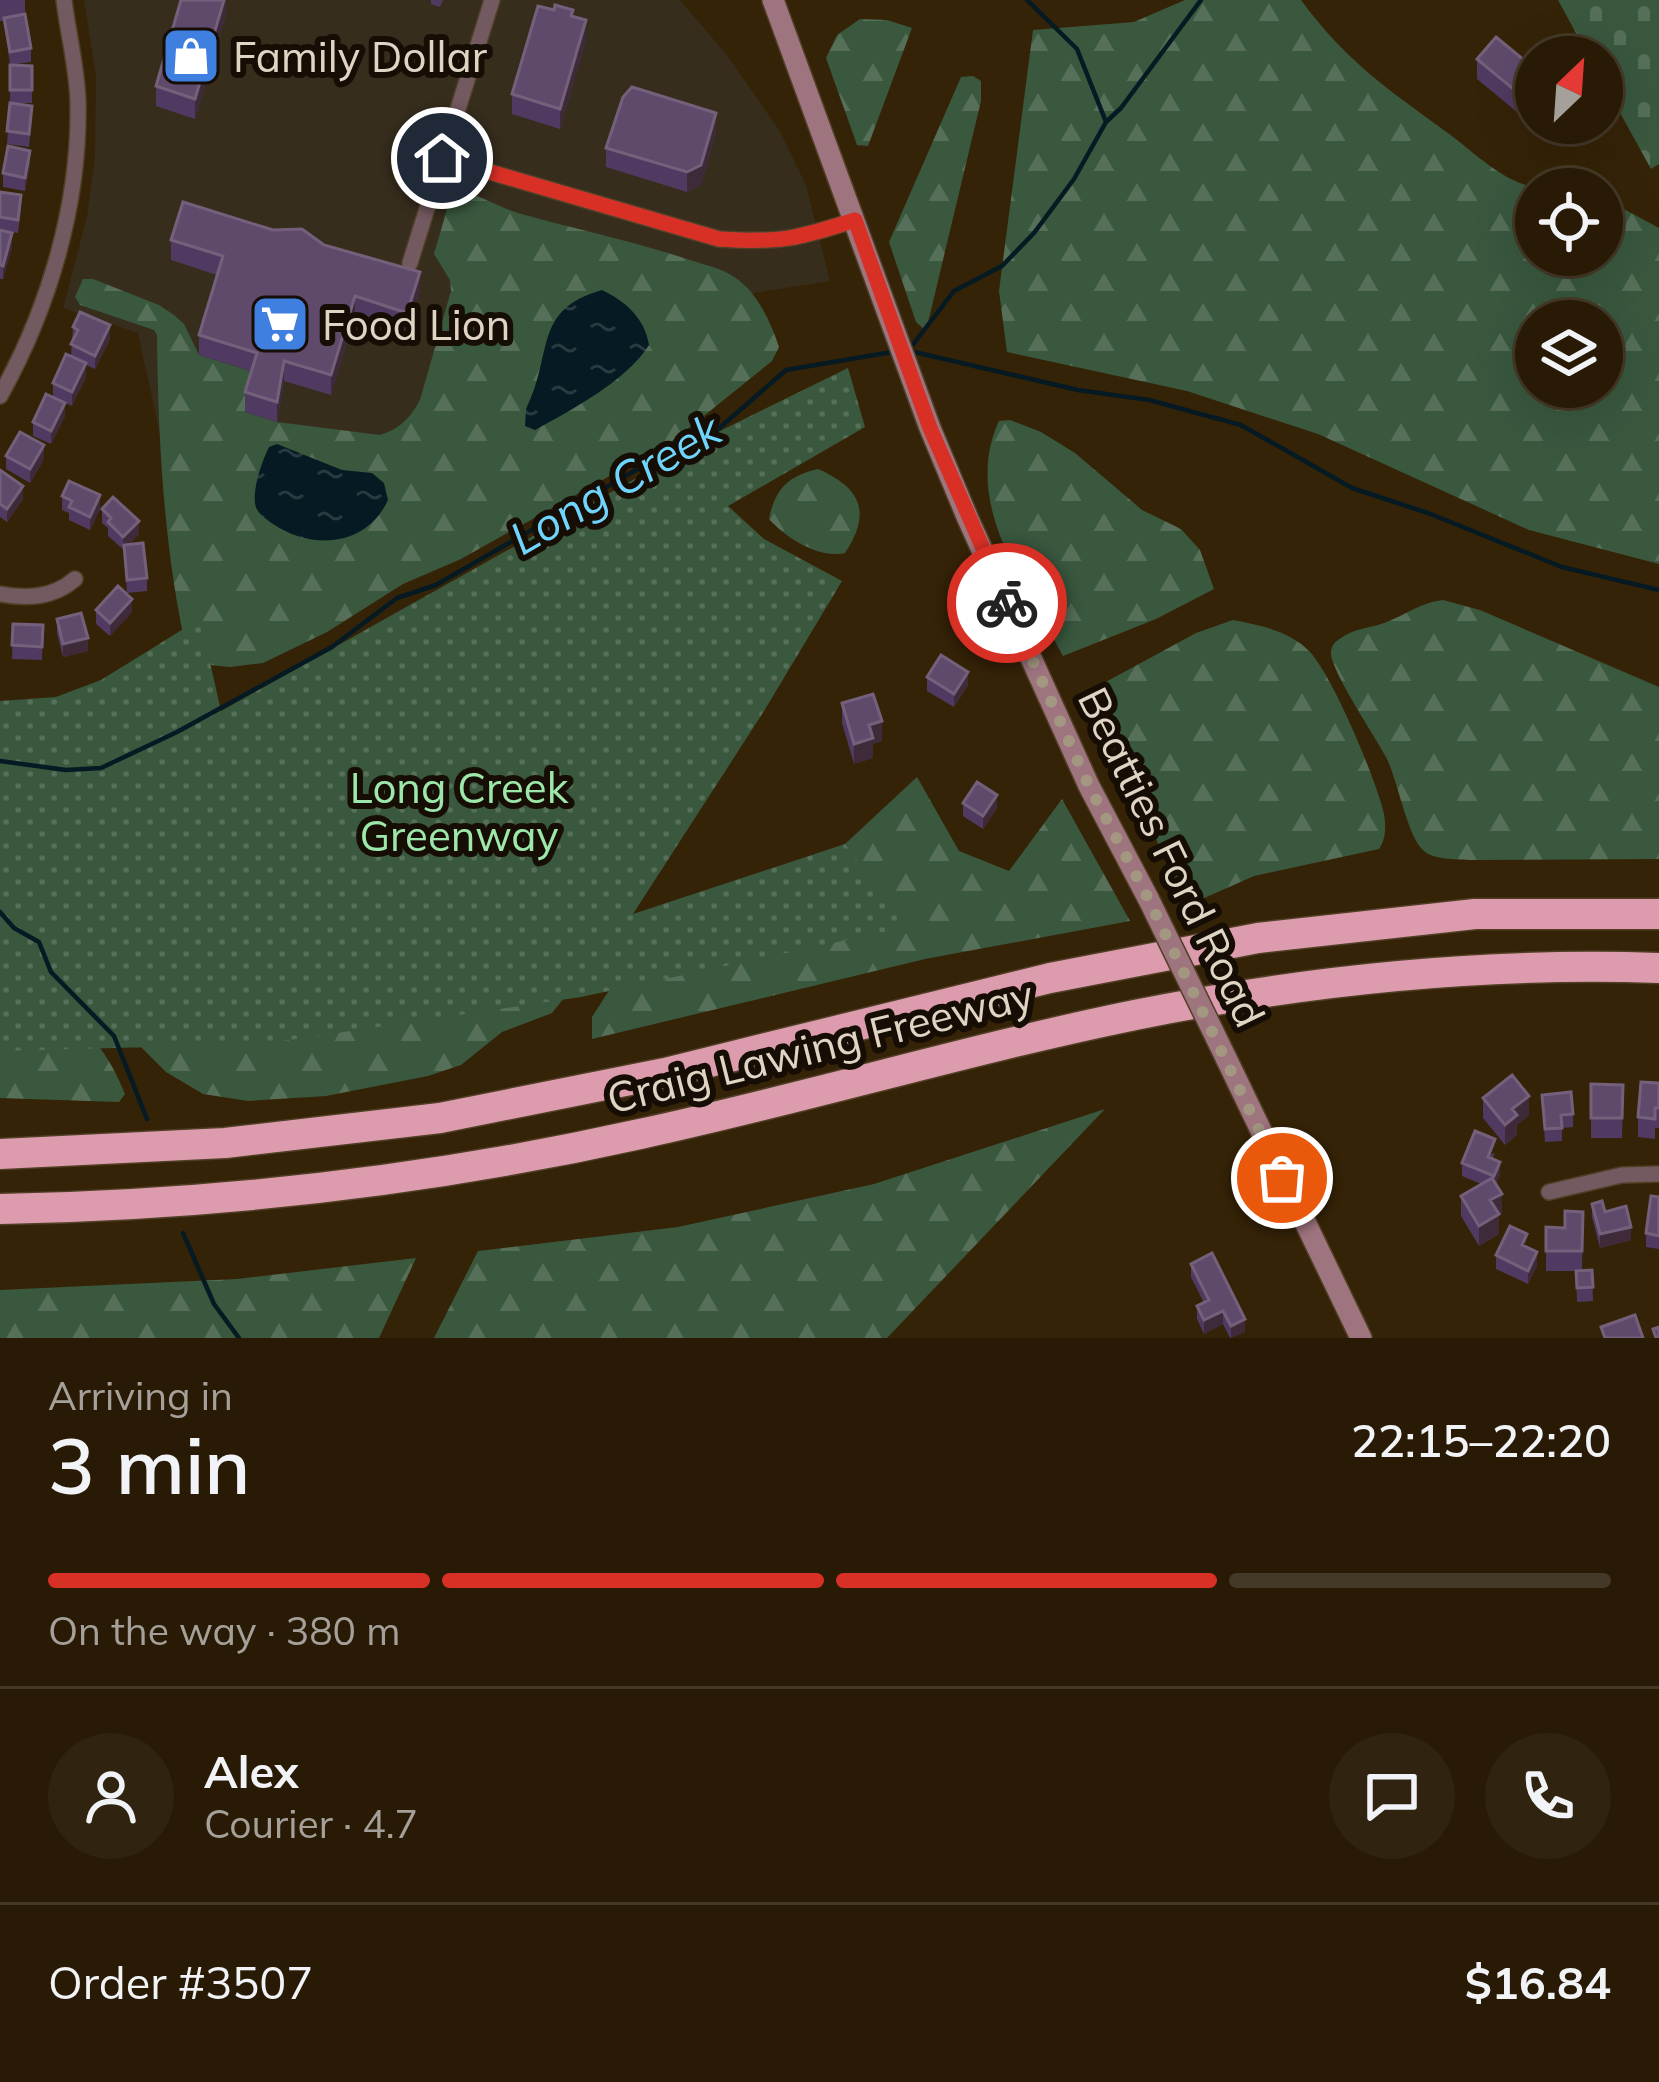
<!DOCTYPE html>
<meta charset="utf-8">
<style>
body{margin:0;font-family:Mulish,sans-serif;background:#30230f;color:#f1f3f6;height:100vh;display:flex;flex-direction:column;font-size:45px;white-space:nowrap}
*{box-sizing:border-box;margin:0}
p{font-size:39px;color:#a5a19a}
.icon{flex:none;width:66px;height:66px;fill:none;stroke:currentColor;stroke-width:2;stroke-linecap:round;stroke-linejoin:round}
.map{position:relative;height:1338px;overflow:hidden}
.side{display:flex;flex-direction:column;background:#281a05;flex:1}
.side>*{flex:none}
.needle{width:78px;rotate:25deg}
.controls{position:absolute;left:1515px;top:36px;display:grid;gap:24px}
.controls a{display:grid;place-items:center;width:108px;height:108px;border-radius:50%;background:#281a05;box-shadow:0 12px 48px #0002,0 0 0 3px #443827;font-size:60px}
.pin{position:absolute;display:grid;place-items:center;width:102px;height:102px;color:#fff;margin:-51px;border:6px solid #fff;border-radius:50%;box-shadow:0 3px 12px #0007}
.courier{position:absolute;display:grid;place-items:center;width:120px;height:120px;margin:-60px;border:9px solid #d93025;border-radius:50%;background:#fff;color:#222;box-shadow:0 3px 15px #0007}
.headline em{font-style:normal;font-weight:600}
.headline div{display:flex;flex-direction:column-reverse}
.headline{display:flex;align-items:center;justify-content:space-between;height:204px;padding:0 48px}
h1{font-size:78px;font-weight:600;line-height:90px}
.bar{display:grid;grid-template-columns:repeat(4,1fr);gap:18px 12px;align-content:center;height:144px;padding:0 48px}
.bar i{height:15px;border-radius:9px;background:#443827}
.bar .on{background:#d93025}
.bar p{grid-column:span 4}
.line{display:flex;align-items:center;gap:30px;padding:0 48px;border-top:3px solid #443827}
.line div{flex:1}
.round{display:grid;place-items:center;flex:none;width:126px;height:126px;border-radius:63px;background:#30230f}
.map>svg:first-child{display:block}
.commercial{fill:#362d1d}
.forest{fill:url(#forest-firs);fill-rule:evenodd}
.cemetery{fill:url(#cemetery-stones)}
.park{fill:url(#park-dots)}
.water{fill:url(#water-ripples)}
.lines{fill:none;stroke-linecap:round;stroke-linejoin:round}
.stream{stroke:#051a22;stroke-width:4.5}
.street-casing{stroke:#503f25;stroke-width:18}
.secondary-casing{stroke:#503f25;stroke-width:24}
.highway-casing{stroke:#503f25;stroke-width:33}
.street{stroke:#735960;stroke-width:15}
.secondary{stroke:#9e747f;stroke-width:21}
.highway{stroke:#dd9cae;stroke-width:30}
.secondary-bridge-casing{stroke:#503f25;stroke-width:24;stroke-linecap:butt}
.secondary-bridge{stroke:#9e747f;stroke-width:21}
.wall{fill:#503a61}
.shaded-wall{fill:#3f2a39}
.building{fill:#5f4a6c;stroke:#74607a;stroke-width:3}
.done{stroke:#a49782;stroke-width:12;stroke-dasharray:0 21.6}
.route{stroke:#d93025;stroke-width:15}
.labels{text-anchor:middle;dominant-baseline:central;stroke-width:12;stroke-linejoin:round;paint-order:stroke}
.poi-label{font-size:42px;fill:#e0d5c5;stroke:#160e04;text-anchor:start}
.park-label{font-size:42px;fill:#9ee7ab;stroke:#160e04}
.street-label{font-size:42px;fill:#e0d5c5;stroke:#160e04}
.water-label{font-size:45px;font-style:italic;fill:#6fd5fd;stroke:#160e04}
</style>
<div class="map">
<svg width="1659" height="1338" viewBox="0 0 1659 1338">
<defs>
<pattern id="forest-firs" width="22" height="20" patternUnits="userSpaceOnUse" patternTransform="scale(3)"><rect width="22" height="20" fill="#39583e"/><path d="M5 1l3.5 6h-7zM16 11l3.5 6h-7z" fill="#556f58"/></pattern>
<pattern id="cemetery-stones" width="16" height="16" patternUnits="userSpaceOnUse" patternTransform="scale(3)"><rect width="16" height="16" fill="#39583e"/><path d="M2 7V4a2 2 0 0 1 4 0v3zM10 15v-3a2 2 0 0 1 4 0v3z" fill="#556f58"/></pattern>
<pattern id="park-dots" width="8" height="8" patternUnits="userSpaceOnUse" patternTransform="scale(3)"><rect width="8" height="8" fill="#39583e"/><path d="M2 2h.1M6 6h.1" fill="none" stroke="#556f58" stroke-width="1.8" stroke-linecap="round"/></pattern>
<pattern id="water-ripples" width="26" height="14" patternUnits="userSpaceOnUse" patternTransform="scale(3)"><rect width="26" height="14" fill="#051a22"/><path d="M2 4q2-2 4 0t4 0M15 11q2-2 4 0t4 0" fill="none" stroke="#293a41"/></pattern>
</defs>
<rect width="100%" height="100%" fill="#352307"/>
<!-- commercial -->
<path class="commercial" d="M84,0H680L727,55L779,130L806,185L830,281L754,293L719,318L201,624L138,333L63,308L87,217L95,156L96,75Z"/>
<!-- forest -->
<path class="forest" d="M1185,0H1301C1345,60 1386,88 1445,131C1477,154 1499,180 1539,189L1536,255H1602V203L1620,207L1659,228V564L1529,530L1318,434L1187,391L1007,352L999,291L1033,30L1134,22ZM1536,321H1602V387H1536Z
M860,19L887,20L912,28L868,146L857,145L826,58L837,35Z
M973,76L981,81V101L926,331L916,322L889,242L961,77Z
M456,191C477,192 497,207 518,213C575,229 633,241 690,260C704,265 722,268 734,277C757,291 771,323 779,347L772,361L674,440L461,559L403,584L327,632L263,663L230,667L200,664L188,656C164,555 158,439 157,335L154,330L80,305L75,297L83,279H93L159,305L174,315L184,324L199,355L257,373L245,412L277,422L380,435C400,429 410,418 420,400L451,291L450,280L434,254L450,199Z
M1010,420L1041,432L1075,453L1142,510L1181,529L1200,550L1214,589L1156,619L1063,656C1026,586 961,503 999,421Z
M818,469C861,488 872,512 845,553C819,559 786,538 769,519C775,489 788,476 818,469Z
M1443,600L1480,610L1659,687V859L1469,860C1456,859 1434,860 1424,851C1407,837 1398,780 1386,757C1376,738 1329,668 1331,652C1332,644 1335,642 1341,638C1353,629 1370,628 1384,623C1406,615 1419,603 1443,600Z
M1233,620C1259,625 1291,631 1310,652C1333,677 1376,779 1384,814C1386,826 1386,839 1379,849L1254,876L1186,906L1100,714L1096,694L1102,684L1196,633Z
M917,777L959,851L1009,871L1062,799L1130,921L925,959L592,1039V1017L628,961L601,952L552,1013L502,1032L461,1065L428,1076L326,1096L248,1101L203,1094L166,1072L129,1035L632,905V916L676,906L845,844Z
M0,981C64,1017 96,1022 125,1094L119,1102L0,1098Z
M1105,1109L887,1338H434L478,1251L678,1227L874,1184Z
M416,1258L379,1338H0V1290L237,1279Z"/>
<!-- cemetery -->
<path class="cemetery" d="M1558,0H1659V164L1651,169L1602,80V57H1589Z"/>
<!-- park -->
<path class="park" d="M848,368L865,427L728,506L764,539L842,581L764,711L633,914L845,844L907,927L581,997L262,1044L0,1051V701L56,697L101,680L193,623L202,627L221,711L720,431Z"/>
<!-- water -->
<path class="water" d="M602,290C625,301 645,318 649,345C626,381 573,409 535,430L525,426L526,409C554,353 532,310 602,290Z
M277,444L342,470L372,473L384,483L388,500C367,546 313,551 273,524C266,519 256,513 255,503C253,487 262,461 269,447Z"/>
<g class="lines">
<!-- stream -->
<path class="stream" d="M1027,0L1077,49L1106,122
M908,351L954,291L1002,266L1034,233L1074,179L1106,122L1121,108L1201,0
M910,351L1078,390L1149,400L1241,425L1352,488L1428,513L1562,567L1659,590
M0,761L66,770L101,768L177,732L332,647L397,598L436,585L650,462L679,453L709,437L786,370L892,352
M0,912L14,928L39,942L51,972L114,1036L147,1119
M183,1233L214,1304L239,1338"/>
<!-- street casing -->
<g class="street-casing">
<path id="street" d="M442,158L719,239C780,243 797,239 855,220
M410,263L492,0
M0,396C49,308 80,204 78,102C77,67 68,34 64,0
M0,594C27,599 53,598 75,579
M1549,1192L1622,1175L1659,1174"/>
</g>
<!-- secondary casing -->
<g class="secondary-casing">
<path id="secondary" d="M773,0L930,428L968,519L1089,786L1149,900
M1226,1058L1361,1338"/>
</g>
<!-- highway casing -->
<g class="highway-casing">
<path id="highway" d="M0,1154L225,1143L440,1118L665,1073L1050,978L1258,938L1475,914H1659
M0,1209C216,1205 429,1181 640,1134C806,1098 969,1049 1135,1015C1308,980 1483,962 1659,968"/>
</g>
<!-- street -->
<use href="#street" class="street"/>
<!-- secondary -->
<use href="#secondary" class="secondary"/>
<!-- highway -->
<use href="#highway" class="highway"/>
<!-- secondary-bridge casing -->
<g class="secondary-bridge-casing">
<path id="secondary-bridge" d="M1149,900L1226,1058"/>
</g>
<!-- secondary-bridge -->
<use href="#secondary-bridge" class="secondary-bridge"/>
</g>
<!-- wall -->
<path class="wall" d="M0,0H25V15L31,48V62L10,65L32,66V103H11L32,119L29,147L7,144L10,103V65L4,21H0Z
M226,0V14L195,119L156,106V86Z
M431,0H443L440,7L431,4Z
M573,16L586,40L560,129L512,114V94Z
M1477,59L1536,70V113L1529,122L1477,79Z
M716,133L701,185L687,192L606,167V148Z
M30,164L25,191L3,187V173Z
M0,192L21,208L18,233L3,231L12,247L3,279H0Z
M171,240L324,245L420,292L407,332L355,316L331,395L284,381L277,422L245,412V392L251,371L199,355V335L217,275L171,260Z
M73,327L110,339L95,369L86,365V377L72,406L53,397V383L71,356Z
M65,416L51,444L33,436V422Z
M6,456L44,459L30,483L6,469Z
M0,470L23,499L7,522L0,517Z
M62,496L100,509L90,530L69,520V513L62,510Z
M102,509L139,534L129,544L147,578V591L127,593L124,550L108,536V528L102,523Z
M96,610L132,612L110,636L96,624Z
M57,619L88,651L63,657L57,633Z
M13,624L43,625L42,660L12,659Z
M927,677L968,685L954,707L927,691Z
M842,703L882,741L873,744V758L854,764L842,723Z
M963,803L997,808L983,829L963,816Z
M1659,1083V1128H1655V1139L1638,1137V1117Z
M1591,1084L1623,1085L1622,1138H1591Z
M1542,1095L1573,1114V1127L1562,1128V1141L1545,1142Z
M1483,1098L1529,1115L1517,1125V1135L1505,1145L1483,1118Z
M1495,1153L1492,1159L1500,1175L1496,1184L1502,1214L1499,1215V1234L1479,1246L1461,1216V1196L1481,1184L1462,1176V1163Z
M1659,1197V1249L1646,1247V1233Z
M1592,1204L1605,1212L1631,1240L1600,1248L1592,1217Z
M1583,1212L1582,1270H1592L1593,1301L1577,1302L1576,1271H1546V1227L1565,1228Z
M1496,1255L1537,1265L1528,1284L1496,1269Z
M1191,1264L1245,1332L1230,1338L1223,1324L1204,1334L1197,1319V1306L1204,1303L1191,1277Z"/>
<!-- shaded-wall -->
<path class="shaded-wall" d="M224,0H226V14L195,119V99Z
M586,20V40L560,129V109Z
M1536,93V113L1529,122V102Z
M716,113V133L701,185L687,192V172Z
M30,151V164L25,191V178Z
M12,233V247L3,279V266Z
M420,272V292L407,332V313Z
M355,296V316L331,395V375Z
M110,325V339L95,369V356Z
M284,361V381L277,422V402Z
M86,363V377L72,406V392Z
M65,403V416L51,444V431Z
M44,445V459L30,483V469Z
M23,486V499L7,522V509Z
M100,495V509L90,530V517Z
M139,521V534L123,550V537Z
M132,599V612L110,636V623Z
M88,638V651L63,657V644Z
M968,672V685L954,707V694Z
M882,721V741L873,744V758L854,764V744L869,725Z
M997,795V808L983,829V816Z
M1529,1096V1115L1517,1125V1135L1505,1145V1125L1512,1109Z
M1500,1162V1175L1494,1189V1176Z
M1502,1194V1214L1499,1215V1234L1479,1246V1226L1490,1200Z
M1631,1227V1240L1600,1248V1234Z
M1537,1252V1265L1528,1284V1271Z
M1223,1311V1324L1204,1334V1320Z
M1245,1319V1332L1231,1338V1326Z"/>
<!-- building -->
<path class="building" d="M181,0H224L195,99L156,86Z
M555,5L573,10L571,16L586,20L560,109L512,94L538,6L554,10Z
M25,14L31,48L10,52L4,18Z
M1496,37L1536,70V93L1529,102L1477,59Z
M10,65L32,66V90H10Z
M632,87L716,113L701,165L687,172L606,148L623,97Z
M10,103L32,106L29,134L7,131Z
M8,146L30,151L25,178L3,173Z
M0,192L21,195L18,220L0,217Z
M183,202L273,230L302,229L324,245L420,272L407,313L355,296L331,375L284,361L277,402L245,392L257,353L199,335L223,256L171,240Z
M0,230L12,233L3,266L0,265Z
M80,312L110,325L95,356L71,344L78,330L73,327Z
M66,354L86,363L72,392L53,383Z
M46,394L65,403L51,431L33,422Z
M20,432L44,445L30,469L6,456Z
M0,470L23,486L7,509L0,504Z
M69,481L100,495L90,517L69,507L72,501L62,496Z
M113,497L139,521L123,537L108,522L111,518L102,509Z
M143,543L147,578L127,580L124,545Z
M118,586L132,599L110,623L96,610Z
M81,613L88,638L63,644L57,619Z
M13,624L43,625L42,647L12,645Z
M941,655L968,672L954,694L927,677Z
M873,694L882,721L869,725L873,738L854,744L842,703Z
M977,782L997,795L983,816L963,803Z
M1512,1075L1529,1096L1512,1109L1517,1115L1505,1125L1483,1098Z
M1641,1082L1659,1083V1108H1655V1119L1638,1117Z
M1591,1084L1623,1085L1622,1118H1591Z
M1571,1092L1573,1114L1561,1115L1562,1128L1545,1129L1542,1095Z
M1475,1131L1495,1139L1488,1157L1500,1162L1494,1176L1462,1163Z
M1492,1178L1502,1194L1490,1200L1499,1214L1479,1226L1461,1196Z
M1651,1196L1659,1197V1236L1646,1233Z
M1602,1201L1605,1212L1626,1206L1631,1227L1600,1234L1592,1204Z
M1565,1211L1583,1212L1582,1251H1546V1227L1565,1228Z
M1510,1226L1527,1234L1522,1245L1537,1252L1528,1271L1496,1255Z
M1212,1253L1245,1319L1231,1326L1223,1311L1204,1320L1197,1306L1209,1300L1191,1264Z
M1592,1270L1593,1287L1577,1288L1576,1271Z
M1635,1315L1643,1338H1605L1601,1327Z
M1659,1327V1338H1656L1653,1329Z"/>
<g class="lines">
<!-- done -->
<path class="done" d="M1007,603L1089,786L1149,900L1282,1178"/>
<!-- route -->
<path class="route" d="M442,158L719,239C780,243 797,239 855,220L930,428L1007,603"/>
</g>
<!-- icons -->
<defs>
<g id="shop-square" transform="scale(3)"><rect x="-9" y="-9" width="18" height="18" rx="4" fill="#3f7fe0" stroke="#160e04"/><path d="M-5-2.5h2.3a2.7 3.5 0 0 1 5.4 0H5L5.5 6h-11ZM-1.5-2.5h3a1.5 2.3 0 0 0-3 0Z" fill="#fff"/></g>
<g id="supermarket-square" transform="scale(3)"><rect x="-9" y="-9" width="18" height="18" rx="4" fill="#3f7fe0" stroke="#160e04"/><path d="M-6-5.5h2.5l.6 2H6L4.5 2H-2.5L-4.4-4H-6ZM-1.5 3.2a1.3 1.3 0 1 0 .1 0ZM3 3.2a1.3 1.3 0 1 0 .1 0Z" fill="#fff"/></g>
</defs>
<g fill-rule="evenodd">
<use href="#shop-square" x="191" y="56"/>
<use href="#supermarket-square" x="280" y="324"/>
</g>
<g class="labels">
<!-- poi labels -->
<g class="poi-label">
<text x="233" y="56">Family Dollar</text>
<text x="322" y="324">Food Lion</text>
</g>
<!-- park labels -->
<g class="park-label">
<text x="459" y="787">Long Creek<tspan x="459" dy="48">Greenway</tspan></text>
</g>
<!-- street labels -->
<g class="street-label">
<text transform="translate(1172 857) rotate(64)">Beatties Ford Road</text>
<text transform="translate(820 1046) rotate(-14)">Craig Lawing Freeway</text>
</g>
<!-- water labels -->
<g class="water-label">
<text transform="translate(615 483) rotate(-30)">Long Creek</text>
</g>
</g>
</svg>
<div class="controls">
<a><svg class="needle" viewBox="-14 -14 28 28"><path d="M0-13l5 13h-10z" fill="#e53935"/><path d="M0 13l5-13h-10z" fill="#a5a19a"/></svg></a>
<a><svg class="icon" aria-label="locate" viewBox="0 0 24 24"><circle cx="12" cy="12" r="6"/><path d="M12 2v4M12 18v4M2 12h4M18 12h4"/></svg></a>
<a><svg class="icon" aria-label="layers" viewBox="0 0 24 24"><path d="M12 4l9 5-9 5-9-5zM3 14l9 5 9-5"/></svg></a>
</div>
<div class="pin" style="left:1282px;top:1178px;background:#ea580c"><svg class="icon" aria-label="bag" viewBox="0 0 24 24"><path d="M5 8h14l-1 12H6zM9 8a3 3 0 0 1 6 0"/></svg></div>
<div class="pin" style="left:442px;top:158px;background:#1f2937"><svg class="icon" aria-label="home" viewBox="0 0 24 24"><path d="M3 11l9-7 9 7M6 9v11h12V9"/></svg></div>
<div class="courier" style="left:1007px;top:603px"><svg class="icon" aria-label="bike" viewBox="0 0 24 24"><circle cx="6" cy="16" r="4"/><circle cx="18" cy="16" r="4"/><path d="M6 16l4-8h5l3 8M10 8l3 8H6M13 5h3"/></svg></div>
</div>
<section class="side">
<div class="headline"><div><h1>3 min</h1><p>Arriving in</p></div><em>22:15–22:20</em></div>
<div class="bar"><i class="on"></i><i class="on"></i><i class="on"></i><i></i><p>On the way · 380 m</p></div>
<div class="line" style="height:216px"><a class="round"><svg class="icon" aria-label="person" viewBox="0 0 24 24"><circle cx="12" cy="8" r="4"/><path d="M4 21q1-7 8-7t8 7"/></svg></a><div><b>Alex</b><p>Courier · 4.7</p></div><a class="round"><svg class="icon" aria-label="chat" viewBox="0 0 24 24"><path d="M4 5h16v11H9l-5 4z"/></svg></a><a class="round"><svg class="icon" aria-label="phone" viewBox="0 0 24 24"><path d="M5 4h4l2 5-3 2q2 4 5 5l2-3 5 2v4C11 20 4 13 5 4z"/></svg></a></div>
<div class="line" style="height:156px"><div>Order #3507</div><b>$16.84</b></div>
</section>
